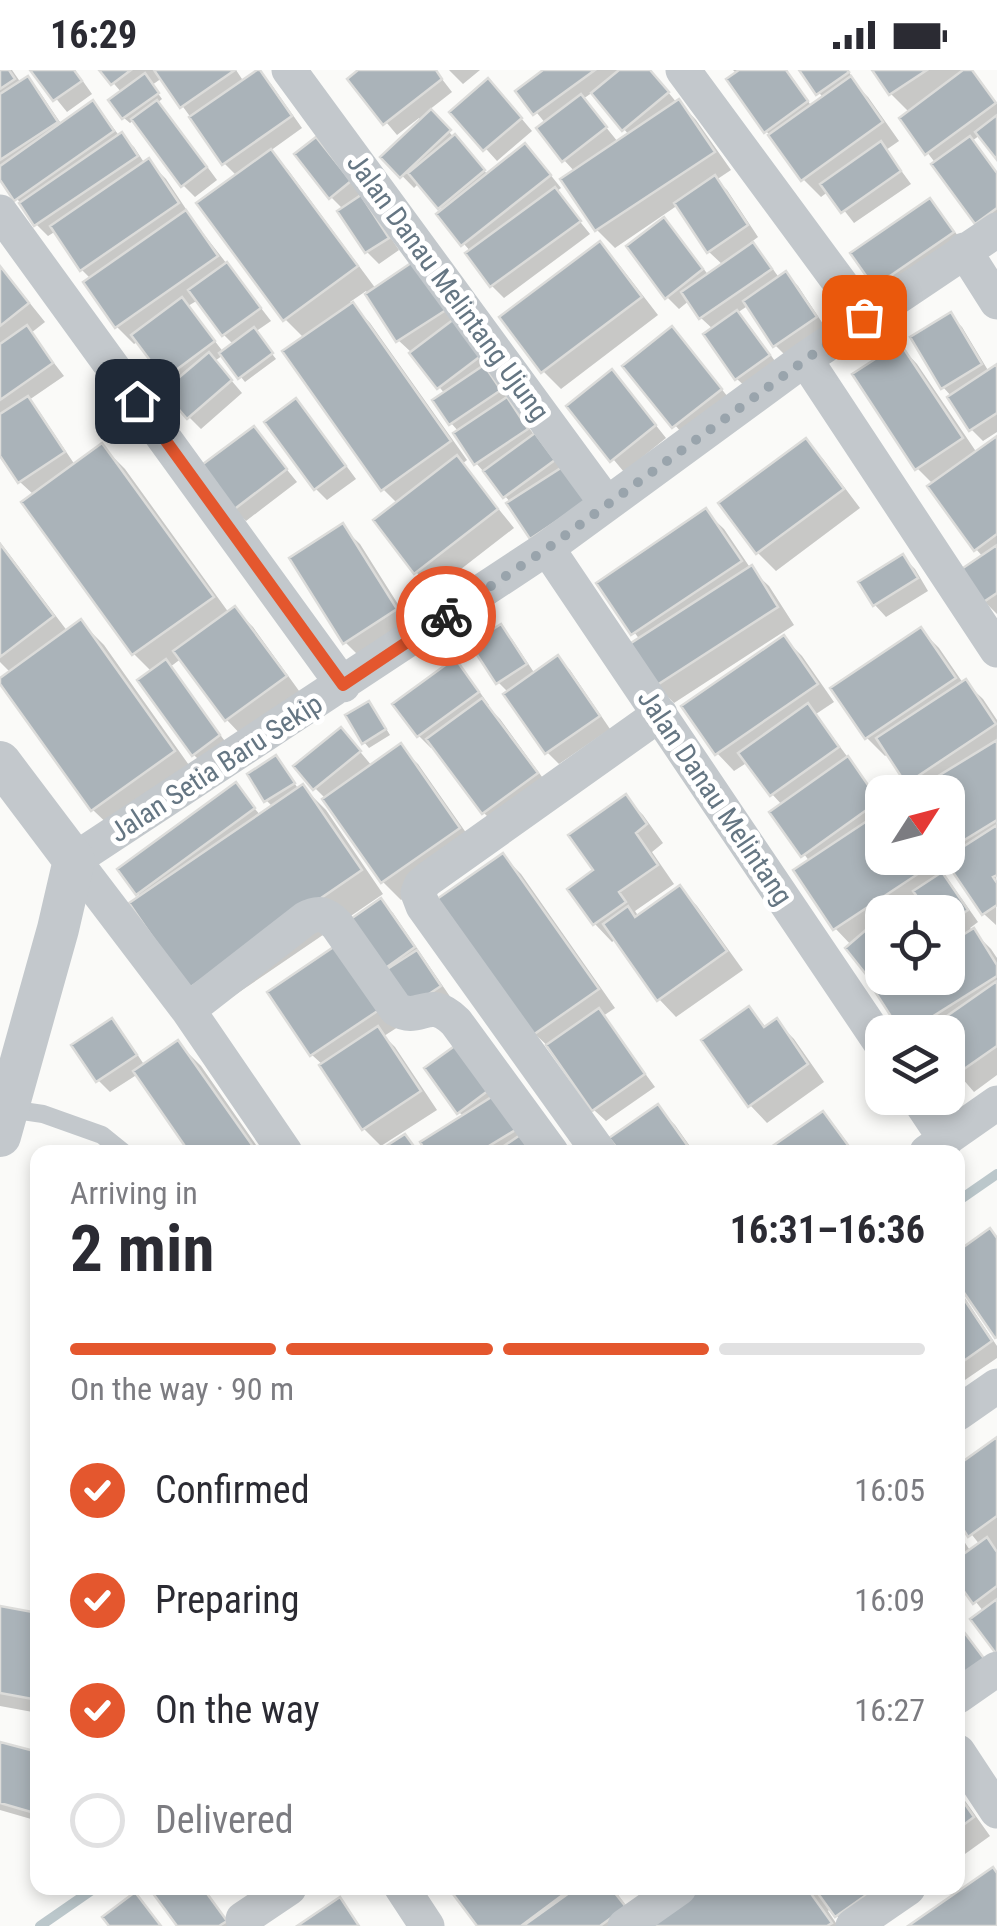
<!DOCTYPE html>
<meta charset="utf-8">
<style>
body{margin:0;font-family:"Roboto Condensed",sans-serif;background:#f7f7f7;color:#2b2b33;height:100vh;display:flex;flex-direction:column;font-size:38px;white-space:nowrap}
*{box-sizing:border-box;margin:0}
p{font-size:32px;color:#7c7c81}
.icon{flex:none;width:55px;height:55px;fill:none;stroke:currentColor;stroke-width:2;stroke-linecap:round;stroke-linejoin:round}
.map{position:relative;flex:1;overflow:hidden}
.details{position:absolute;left:30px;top:1075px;width:935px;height:750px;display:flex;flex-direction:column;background:#fff;border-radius:20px;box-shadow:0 5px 15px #0003}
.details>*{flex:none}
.needle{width:65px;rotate:54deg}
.fabs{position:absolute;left:865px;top:705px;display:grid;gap:20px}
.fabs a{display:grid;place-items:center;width:100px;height:100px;border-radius:20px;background:#fff;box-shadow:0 5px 15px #0003;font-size:50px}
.pin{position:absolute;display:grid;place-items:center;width:85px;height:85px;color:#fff;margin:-42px;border-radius:20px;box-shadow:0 5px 15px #0006}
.courier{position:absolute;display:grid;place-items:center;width:100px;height:100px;margin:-50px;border:8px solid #e4572e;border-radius:50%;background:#fff;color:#222;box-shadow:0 2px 12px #0007}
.overview em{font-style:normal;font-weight:700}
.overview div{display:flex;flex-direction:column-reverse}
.overview{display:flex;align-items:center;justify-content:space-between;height:170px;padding:0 40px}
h1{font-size:65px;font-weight:700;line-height:75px}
.bar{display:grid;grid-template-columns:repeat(4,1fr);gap:15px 10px;align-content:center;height:120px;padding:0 40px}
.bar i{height:12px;border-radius:8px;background:#e1e1e2}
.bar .active{background:#e4572e}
.bar p{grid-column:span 4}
ol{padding:0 40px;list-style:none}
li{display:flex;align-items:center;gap:30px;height:110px}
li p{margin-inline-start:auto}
li .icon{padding:10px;border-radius:50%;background:#e4572e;color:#fff;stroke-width:4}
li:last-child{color:#7c7c81}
li i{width:55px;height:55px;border:5px solid #e1e1e2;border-radius:50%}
.status{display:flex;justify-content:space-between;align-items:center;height:70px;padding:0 50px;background:#fff;direction:ltr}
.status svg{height:28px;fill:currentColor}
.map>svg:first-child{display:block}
.shadow{fill:#0003;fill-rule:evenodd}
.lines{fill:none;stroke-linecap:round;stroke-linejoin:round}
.stream{stroke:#bbc7cb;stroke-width:10}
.building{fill:#aab3b9;stroke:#dcdcda;stroke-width:2.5}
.service{stroke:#c3c8cc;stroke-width:18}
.minor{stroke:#c3c8cc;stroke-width:35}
.tertiary{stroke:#c3c8cc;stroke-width:42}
.done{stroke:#99a4ac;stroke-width:10;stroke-dasharray:0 18}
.route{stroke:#e4572e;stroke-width:12}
.labels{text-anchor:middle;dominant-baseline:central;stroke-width:10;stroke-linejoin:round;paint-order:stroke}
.street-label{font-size:28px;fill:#657683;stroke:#fff}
</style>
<div class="status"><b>16:29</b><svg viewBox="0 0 49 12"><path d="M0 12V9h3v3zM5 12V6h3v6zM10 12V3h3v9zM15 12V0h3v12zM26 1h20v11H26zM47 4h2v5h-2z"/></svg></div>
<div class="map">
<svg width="997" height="1856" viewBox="0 0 997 1856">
<rect width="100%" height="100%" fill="#fafaf8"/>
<!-- shadow -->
<path class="shadow" d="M0,0H12L21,13L27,9L39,21L62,55L92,34L104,45L120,67L122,66L134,77L145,94L148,91L166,109L196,154L271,251L255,262L276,289L245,312L223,285L215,291L242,323L201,359L189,347L174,315L139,271L134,274L116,256L91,209L82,200L56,161L48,166L36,154L0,106ZM198,230L224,265L234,275L224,283L188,236Z
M33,0H75L92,24L67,42Z
M102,0H236L244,12L259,2L271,14L302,58L270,81L288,100L376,219L414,194L492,298L487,302L496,310L511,333L510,334L562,400L511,433L476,393L459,362L451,353L445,324L411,282L398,270L366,221L350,232L370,253L467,390L462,394L514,458L434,520L416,502L398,434L383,419L304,268L285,249L200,134L237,106L224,93L162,8L152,15L162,29L157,33L169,45L217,110L195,127L183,115L134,50L130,53L124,48L112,30L122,23Z
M362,0H435L452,22L429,40L489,106L537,88L561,118L556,122L590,164L504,228L492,216L468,184L471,182L439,145L444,141L419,113L414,118L384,87L421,51L419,48L397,65L350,9Z
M449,0H480L463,14Z
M547,0H650L677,33L679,32L696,50L731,100L716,110L727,120L758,167L750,173L765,188L780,209L786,204L798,216L827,260L787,287L775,275L749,235L737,243L749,255L780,298L749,320L737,309L706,265L714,260L701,248L690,230L679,239L667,227L664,150L676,162L709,206L724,196L708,181L678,135L615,178L597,160L563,109L575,102L564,90L546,54L519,21ZM593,22L629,65L618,72L583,29Z
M733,0H787L812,37L824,29L802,0H848L857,16L868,27L899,71L886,80L911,114L854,153L829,121L821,127L803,109L776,72L766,61L737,4Z
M875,0H963L964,2L969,0L997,34V86L980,65L972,71L997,102V158L989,164L902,49L910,43L891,24Z
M500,23L532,61L497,91L453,42Z
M316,70L361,124L358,126L372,140L399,180L379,194L367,182L341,141L344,140L331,127Z
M929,131L941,143L964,174L888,227L876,215Z
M599,175L617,192L658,245L561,319L543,301Z
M0,196L45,252L31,263L64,306L29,330L39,341L75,395L102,376L125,399L229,543L235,539L253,557L302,625L244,668L227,650L182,588L170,597L230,678L205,696L194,685L152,602L134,584L24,432L34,425L20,412L0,381Z
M950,245L962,257L989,302L997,297V362L983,371L971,359L952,327L943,317Z
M683,271L732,332L686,368L625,296Z
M900,276L917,294L977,383L997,369V544L984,531L983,487L976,479L933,414L917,398Z
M623,314L666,368L624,402L569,336Z
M296,332L308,344L356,409L327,430L315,418Z
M254,359L297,412L246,451L234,439Z
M806,371L823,389L860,438L776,501L758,483L722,434Z
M706,442L724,459L751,499L769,516L794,555L674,633L656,615L640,570L599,514Z
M342,457L360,474L413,558L363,590L345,572Z
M0,472L68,562L81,552L104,575L196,705L116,762L93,740L0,610L11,603L0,592Z
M903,487L915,499L928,521L886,547L875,535Z
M501,557L512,569L535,604L558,588L570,600L610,659L559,694L547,682L507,624L509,623L498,612Z
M921,560L939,578L963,613L965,612L983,629L997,650L996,855L984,844L953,786L948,780V722H916H918L908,712L889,683L885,686L867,668Z
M784,568L802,586L834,632L816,644L882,734V788H933L978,852L970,858L991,879L997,888V1005L974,1022L948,992V962H904L878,920L881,918L848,878L852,876L835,858L810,792L773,743L783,736L772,724L748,692L734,701L717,683ZM922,830L931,842H948V864L956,872L948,877V908H882V842H914L910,839Z
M454,591L466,603L489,635L487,636L500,649L553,722L501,760L484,743L434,675L431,678L419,666L396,634Z
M374,639L390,665L369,678L364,672Z
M352,672L372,696L400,677L418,694L476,777L401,830L383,812L326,729L315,718Z
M281,693L299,720L303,717L326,740L383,824L213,940L138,823L235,715L261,746L273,737L266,730Z
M626,728L643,745L663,773L652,782L674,814L635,841L639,847L680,818L697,836L743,900L676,947L659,929L616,869L612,872L595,854L570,819L597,801Z
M503,786L521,804L615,938L603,946L655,1017L606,1051L594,1040L553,981L535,964Z
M381,831L393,843L451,928L419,950L384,904Z
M338,877L398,957L384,966L395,977L437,1040L381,1076L364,1059L323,995L312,985Z
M749,939L767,958L776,951L794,969L824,1012L767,1053L750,1035Z
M111,951L123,963L145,996L178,973L201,996L261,1082H192L138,1004L110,1022L98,1010Z
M455,979L542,1082H429L423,1072L464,1047L459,1042Z
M657,1037L675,1055L694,1082H623L613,1068Z
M823,1044L835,1056L854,1082H768Z
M958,1218L997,1276V1288L962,1312L958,1308Z
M997,1370V1581L984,1542L959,1511L958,1513V1462L971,1482L980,1475L958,1447V1398Z
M0,1539L38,1545V1643L0,1636Z
M0,1674L38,1685V1751L0,1740Z
M958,1721L990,1766L958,1789Z
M152,1818H204L231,1856H180Z
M467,1818H613L641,1856H480L457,1825Z
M634,1818H683L642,1828Z
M706,1818H918L847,1856L830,1839L828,1841L838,1856H650Z"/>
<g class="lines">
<!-- stream -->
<path class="stream" d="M958,1131L997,1104
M40,1856L95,1818"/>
</g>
<!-- building -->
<path class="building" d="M0,0H9L15,9L0,19Z
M30,0H74L82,11L53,31Z
M99,0H131L111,15Z
M154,0H235L180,38Z
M257,0H260L292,46L222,95L189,47Z
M358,0H436L442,9L383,55L347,9Z
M543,0H595L533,45L515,21Z
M619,0H650L669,22L622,61L591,23Z
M739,0H786L808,31L764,63L726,9Z
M799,0H847L849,2L816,25Z
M872,0H927L889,25Z
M963,0H972L996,33L925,85L899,48Z
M145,3L159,23L122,49L108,30Z
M28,6L58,52L0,90V24Z
M851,6L883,52L801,111L768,65Z
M488,8L522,48L483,81L449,42Z
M581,24L607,57L562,92L536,58Z
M679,29L715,82L595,161L560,109Z
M93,30L114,61L14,131L0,110V96Z
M157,30L207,97L181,117L131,49Z
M431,39L451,60L400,108L380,87Z
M997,45V90L975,62Z
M122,62L138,86L34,156L19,133Z
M455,64L485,100L438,139L408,103Z
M970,66L997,103V138L975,154L931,94Z
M316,67L351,111L329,129L294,84Z
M881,71L901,101L841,143L820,114Z
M525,73L551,105L461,176L436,144Z
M271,79L358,196L283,251L196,133Z
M149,88L179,133L80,201L50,156Z
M715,105L748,155L707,183L674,133Z
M555,117L581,151L490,217L465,183Z
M361,125L389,168L365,183L337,141Z
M930,128L954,162L874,217L850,183Z
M186,140L218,186L115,258L83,212Z
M664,147L703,199L665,229L626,176Z
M600,171L642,227L541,303L499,247Z
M753,172L772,199L699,249L681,222Z
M414,191L446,240L396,272L365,224Z
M227,192L261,238L222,266L188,220Z
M0,196L29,233L0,256Z
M786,201L817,247L773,277L743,231Z
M182,227L215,271L164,309L131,265Z
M353,232L451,371L381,421L282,281Z
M737,240L770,285L735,310L703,264Z
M951,242L982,294L941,319L910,267Z
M454,249L482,285L437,319L409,283Z
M27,255L53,293L0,330V274Z
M672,256L722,319L672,358L622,296Z
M254,257L273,283L238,309L219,283Z
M900,273L963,368L915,400L852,304Z
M209,282L232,310L187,349L163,321Z
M997,294V343L969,361L947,327Z
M484,295L501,320L449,355L432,330Z
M612,299L656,355L610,392L566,336Z
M28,326L65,382L18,413L0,386V344Z
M507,327L528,359L474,395L453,363Z
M296,328L346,396L314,420L264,352Z
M254,356L287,399L232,441L199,397Z
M535,363L555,390L503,428L483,401Z
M997,366V464L974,481L927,416Z
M806,368L844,419L756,484L718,433Z
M102,373L214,527L132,585L21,432Z
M457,385L498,439L414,504L373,450Z
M567,394L590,429L530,469L506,433Z
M706,438L742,491L631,565L596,513Z
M343,453L397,539L343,574L289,488Z
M0,474L54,546L0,587Z
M997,475V523L982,533L960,500Z
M903,484L918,508L873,536L858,512Z
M752,495L778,537L654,617L628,575Z
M235,536L287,606L225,651L173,581Z
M81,549L175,681L91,741L0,614V608Z
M501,554L527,594L496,614L470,574Z
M921,557L956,608L865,669L830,618Z
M784,565L818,614L715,685L681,636Z
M558,585L600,646L545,684L503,624Z
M455,588L479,622L417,667L392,634Z
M166,589L220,665L192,686L137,610Z
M966,609L996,654L906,714L876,668Z
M482,628L538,703L482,744L426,669Z
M369,631L386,659L362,674L345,645Z
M808,633L839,677L770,726L738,683Z
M341,657L361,681L313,720L293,696Z
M997,670V750L948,780V722H912Z
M401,673L460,758L381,813L322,729Z
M276,685L295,713L264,732L247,704Z
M848,686L879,731L801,787L769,742Z
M236,712L255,738L136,825L117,799Z
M303,714L362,800L188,919L129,833Z
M626,724L647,754L636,763L658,795L619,822L626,832L593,855L567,819L593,800L568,765Z
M882,741V788H929L933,794L833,860L793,800Z
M997,755V805L993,807L997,813V835L982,845L944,789Z
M503,783L599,919L533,965L437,829Z
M942,802L968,840L948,854V842H928L913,821Z
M680,815L727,881L657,931L603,854L628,836L635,847Z
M381,828L415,877L380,902L345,853Z
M904,829L915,842H887Z
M882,846V908H887L876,917L845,878Z
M974,858L997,895V906L908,962H901L874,920L894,908H948V874Z
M338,874L382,938L310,986L267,922Z
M417,880L441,916L405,940L381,903Z
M997,911V976L954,1006L948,996V962H924Z
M749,936L764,957L777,948L808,994L748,1037L701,970Z
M599,938L645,1004L592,1041L546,975Z
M112,948L137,985L96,1012L71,975Z
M378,956L421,1021L362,1060L319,995Z
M178,970L257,1082H189L133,1001Z
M456,975L489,1020L457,1044L424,998Z
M501,1021L522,1056L479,1082H426L420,1072Z
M658,1034L692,1082H620L609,1068Z
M823,1041L853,1082H764Z
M526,1061L541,1082H495Z
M405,1064L418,1082H377Z
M990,1158L997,1168V1267L995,1268L958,1214V1181Z
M958,1220L992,1271L958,1295Z
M997,1367V1446L968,1467L958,1451V1395Z
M987,1467L997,1482V1516L973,1534L958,1513V1488Z
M997,1529V1585L970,1549Z
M0,1536L38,1543V1630L0,1623Z
M961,1558L989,1595L958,1619V1560Z
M0,1672L38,1682V1744L0,1733Z
M958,1724L974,1747L958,1759Z
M993,1797L997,1803V1856H908Z
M149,1818H203L227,1851L219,1856H177Z
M463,1818H572L521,1856H477L453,1824Z
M576,1818H611L626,1837L600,1856H523Z
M701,1818H807L832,1853L827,1856H645Z
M814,1818H876L835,1847Z
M135,1822L161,1856H109L102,1847Z
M340,1827L359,1856H297Z"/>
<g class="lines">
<!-- service -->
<path class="service" d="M9,1039L43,1044L102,1065L123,1082"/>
<!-- minor -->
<path class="minor" d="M289,0L607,434
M683,0L865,247
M0,142L343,615
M964,180L997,232
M805,289L997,580
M547,478L882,975
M188,940L305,849C319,841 326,844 337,855L396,939C421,954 428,924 456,952L551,1082
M918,1028L946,1070
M285,1082L188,940L74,790L547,478L805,289L997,160
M599,1082L423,836L418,823L421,815L428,809L660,644
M927,1082L997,1033
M958,1343L997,1316
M958,1626L997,1599
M958,1682L997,1741
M402,1818L427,1856
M243,1849L289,1818
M625,1856L679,1818
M853,1856L908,1818"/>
<!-- tertiary -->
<path class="tertiary" d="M0,692L74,790L58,859L0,1066"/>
</g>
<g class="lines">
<!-- done -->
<path class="done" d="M446,546L548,478L864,247"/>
<!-- route -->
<path class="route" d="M137,331L343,615L446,546"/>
</g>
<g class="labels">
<!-- street labels -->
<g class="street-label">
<text transform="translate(448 217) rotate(54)">Jalan Danau Melintang Ujung</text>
<text transform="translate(216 698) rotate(-33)">Jalan Setia Baru Sekip</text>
<text transform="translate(715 727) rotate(56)">Jalan Danau Melintang</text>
</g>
</g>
</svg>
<div class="fabs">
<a><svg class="needle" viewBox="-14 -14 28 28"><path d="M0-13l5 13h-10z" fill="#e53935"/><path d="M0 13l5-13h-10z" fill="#7c7c81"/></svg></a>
<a><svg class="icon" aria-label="locate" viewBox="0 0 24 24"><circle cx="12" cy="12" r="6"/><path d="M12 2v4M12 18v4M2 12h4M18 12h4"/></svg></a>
<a><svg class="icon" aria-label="layers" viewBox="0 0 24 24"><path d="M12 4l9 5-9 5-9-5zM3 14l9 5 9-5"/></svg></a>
</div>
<div class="pin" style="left:864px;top:247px;background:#ea580c"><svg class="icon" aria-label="bag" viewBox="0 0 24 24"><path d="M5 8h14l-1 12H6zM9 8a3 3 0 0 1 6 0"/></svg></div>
<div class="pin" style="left:137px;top:331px;background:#1f2937"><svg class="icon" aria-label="home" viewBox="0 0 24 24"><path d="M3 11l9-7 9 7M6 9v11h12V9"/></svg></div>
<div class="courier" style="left:446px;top:546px"><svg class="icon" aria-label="bike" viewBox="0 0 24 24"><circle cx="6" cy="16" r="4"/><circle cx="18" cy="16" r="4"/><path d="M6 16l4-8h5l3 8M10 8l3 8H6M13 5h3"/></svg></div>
<section class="details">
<div class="overview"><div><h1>2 min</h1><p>Arriving in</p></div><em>16:31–16:36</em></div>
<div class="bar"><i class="active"></i><i class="active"></i><i class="active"></i><i></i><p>On the way · 90 m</p></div>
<ol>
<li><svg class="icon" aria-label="check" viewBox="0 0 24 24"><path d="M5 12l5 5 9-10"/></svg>Confirmed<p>16:05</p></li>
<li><svg class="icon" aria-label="check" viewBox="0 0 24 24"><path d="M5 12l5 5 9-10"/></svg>Preparing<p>16:09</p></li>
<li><svg class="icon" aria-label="check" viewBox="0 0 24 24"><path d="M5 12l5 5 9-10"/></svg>On the way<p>16:27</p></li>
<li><i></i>Delivered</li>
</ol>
</section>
</div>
